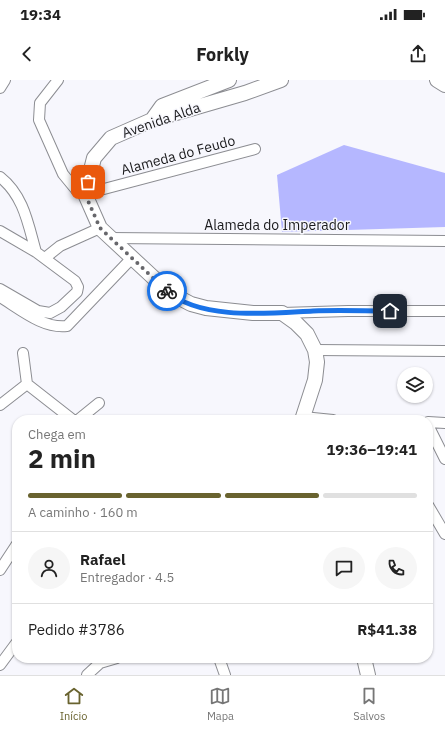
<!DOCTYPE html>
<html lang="pt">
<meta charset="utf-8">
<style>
body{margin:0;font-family:"IBM Plex Sans",sans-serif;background:#f6f6f6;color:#222;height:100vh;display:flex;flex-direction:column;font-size:15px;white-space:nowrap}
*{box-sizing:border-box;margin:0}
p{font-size:13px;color:#767676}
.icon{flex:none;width:22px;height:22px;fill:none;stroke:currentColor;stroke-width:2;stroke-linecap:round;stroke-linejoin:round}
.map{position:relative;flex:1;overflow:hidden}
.panel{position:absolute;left:12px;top:335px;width:421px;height:248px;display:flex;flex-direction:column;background:#fff;border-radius:16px;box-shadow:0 1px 3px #0004}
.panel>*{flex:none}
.tools{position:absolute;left:397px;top:287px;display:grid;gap:8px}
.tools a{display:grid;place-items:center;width:36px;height:36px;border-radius:50%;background:#fff;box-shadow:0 1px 3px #0004;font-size:20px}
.pin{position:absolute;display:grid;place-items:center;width:34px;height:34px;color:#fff;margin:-17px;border-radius:8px;box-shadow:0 2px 6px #0006}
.courier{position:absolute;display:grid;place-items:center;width:40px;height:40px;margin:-20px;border:3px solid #1a73e8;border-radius:50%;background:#fff;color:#222;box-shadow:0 1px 5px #0007}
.headline em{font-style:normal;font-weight:700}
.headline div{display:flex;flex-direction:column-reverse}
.headline{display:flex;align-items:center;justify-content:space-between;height:68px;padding:0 16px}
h1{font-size:26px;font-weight:700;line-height:30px}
.bar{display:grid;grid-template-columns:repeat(4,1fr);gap:6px 4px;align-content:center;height:48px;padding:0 16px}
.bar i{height:5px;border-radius:3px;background:#e0e0e0}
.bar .active{background:#69632f}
.bar p{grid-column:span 4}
.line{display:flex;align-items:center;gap:10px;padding:0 16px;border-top:1px solid #e0e0e0}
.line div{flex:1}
.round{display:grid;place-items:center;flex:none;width:42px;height:42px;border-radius:21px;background:#f6f6f6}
.status{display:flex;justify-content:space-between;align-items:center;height:28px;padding:0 20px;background:#fff;direction:ltr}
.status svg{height:11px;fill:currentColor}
header{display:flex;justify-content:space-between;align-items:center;height:52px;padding:0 16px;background:#fff;font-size:18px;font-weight:700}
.tab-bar{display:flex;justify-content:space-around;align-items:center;height:56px;border-top:1px solid #e0e0e0;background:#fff;font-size:11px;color:#767676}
.tab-bar a{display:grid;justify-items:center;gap:2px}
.tab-bar .active{color:#69632f}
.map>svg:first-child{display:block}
.forest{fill:#b5b7ff}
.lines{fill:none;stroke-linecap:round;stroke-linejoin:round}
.street-casing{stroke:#8c8d92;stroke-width:12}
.secondary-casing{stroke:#8c8d92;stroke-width:16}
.street{stroke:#fff;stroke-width:10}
.secondary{stroke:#fff;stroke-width:14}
.done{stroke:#67676b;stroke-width:4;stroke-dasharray:0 7.2}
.route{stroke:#1a73e8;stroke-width:5}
.labels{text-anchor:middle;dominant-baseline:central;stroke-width:3;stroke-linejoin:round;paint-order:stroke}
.street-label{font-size:14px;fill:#1a1a1c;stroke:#f7f7fd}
</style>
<div class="status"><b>19:34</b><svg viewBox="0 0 49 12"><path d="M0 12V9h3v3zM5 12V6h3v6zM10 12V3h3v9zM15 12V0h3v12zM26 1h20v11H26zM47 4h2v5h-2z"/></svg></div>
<header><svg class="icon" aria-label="back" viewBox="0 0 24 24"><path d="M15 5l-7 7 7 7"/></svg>Forkly<svg class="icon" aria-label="share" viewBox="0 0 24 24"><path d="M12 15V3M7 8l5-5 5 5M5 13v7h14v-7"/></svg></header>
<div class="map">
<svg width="445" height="595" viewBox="0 0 445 595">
<rect width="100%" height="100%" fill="#f7f7fd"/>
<!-- forest -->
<path class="forest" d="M344,65L445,93V147L282,152L277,95Z"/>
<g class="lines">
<!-- street casing -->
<g class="street-casing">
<path id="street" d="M58,0L40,23L39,40L63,94L77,111L85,114L255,69
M0,8L5,0
M0,97C24,116 28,144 36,172
M0,151L36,172L75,201L78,207L77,212L61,227L50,233L38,231L0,209
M109,158L445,161
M45,178L60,166L100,148
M0,217C20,229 43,249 67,246L131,179
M282,233L348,231H445
M315,270L445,271
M23,273L27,304L73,340
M0,325L27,304
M303,337L333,340
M78,340L99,323
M428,342L445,343
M428,345L445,379
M428,425L445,454
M0,490L17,464
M219,578L225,595
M0,585L17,562
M87,595L100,583L117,578"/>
</g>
<!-- secondary casing -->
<g class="secondary-casing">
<path id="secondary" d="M281,0L245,13L152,40L111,58L94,78L85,114L100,148L170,213L191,224L206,228L253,233H282L296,243L307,254L315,270L317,282L315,300L302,340
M437,0L445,5
M152,40L162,26L229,0
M364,578L368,595"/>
</g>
<!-- street -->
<use href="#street" class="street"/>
<!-- secondary -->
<use href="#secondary" class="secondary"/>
</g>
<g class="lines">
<!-- done -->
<path class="done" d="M88,102L85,114L100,148L167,211"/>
<!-- route -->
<path class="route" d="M167,211C201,241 271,233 313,231C339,230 364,231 390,231"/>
</g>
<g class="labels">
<!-- street labels -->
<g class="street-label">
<text transform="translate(161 40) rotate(-19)">Avenida Alda</text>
<text transform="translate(178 75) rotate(-15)">Alameda do Feudo</text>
<text x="277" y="145">Alameda do Imperador</text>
</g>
</g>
</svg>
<div class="tools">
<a><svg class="icon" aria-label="layers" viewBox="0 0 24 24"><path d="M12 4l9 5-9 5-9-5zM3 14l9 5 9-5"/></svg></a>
</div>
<div class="pin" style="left:88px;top:102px;background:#ea580c"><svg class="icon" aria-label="bag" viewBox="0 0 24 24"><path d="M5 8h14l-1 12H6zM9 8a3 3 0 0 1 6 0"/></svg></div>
<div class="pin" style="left:390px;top:231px;background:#1f2937"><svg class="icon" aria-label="home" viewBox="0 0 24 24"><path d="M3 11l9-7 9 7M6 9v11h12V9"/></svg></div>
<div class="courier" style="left:167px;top:211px"><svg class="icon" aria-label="bike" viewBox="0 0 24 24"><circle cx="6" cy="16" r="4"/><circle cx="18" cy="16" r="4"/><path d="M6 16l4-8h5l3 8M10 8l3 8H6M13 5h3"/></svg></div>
<section class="panel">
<div class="headline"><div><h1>2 min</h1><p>Chega em</p></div><em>19:36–19:41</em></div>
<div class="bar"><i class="active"></i><i class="active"></i><i class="active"></i><i></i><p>A caminho · 160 m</p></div>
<div class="line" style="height:72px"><a class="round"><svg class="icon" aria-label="person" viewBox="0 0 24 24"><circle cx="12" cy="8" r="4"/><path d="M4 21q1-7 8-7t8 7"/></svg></a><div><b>Rafael</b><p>Entregador · 4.5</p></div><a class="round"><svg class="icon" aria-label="chat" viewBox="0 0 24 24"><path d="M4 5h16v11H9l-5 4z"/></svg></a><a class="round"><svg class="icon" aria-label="phone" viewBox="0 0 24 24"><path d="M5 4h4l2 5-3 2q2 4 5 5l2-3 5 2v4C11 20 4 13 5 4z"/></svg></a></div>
<div class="line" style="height:52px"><div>Pedido #3786</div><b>R$41.38</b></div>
</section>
</div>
<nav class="tab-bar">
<a class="active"><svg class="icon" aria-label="home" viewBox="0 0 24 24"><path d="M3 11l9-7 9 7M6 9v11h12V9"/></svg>Início</a>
<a><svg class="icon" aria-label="map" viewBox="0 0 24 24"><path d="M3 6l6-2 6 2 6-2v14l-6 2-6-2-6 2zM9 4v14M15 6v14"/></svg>Mapa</a>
<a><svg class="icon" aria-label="saved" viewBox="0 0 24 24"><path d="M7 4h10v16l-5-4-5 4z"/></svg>Salvos</a>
</nav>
